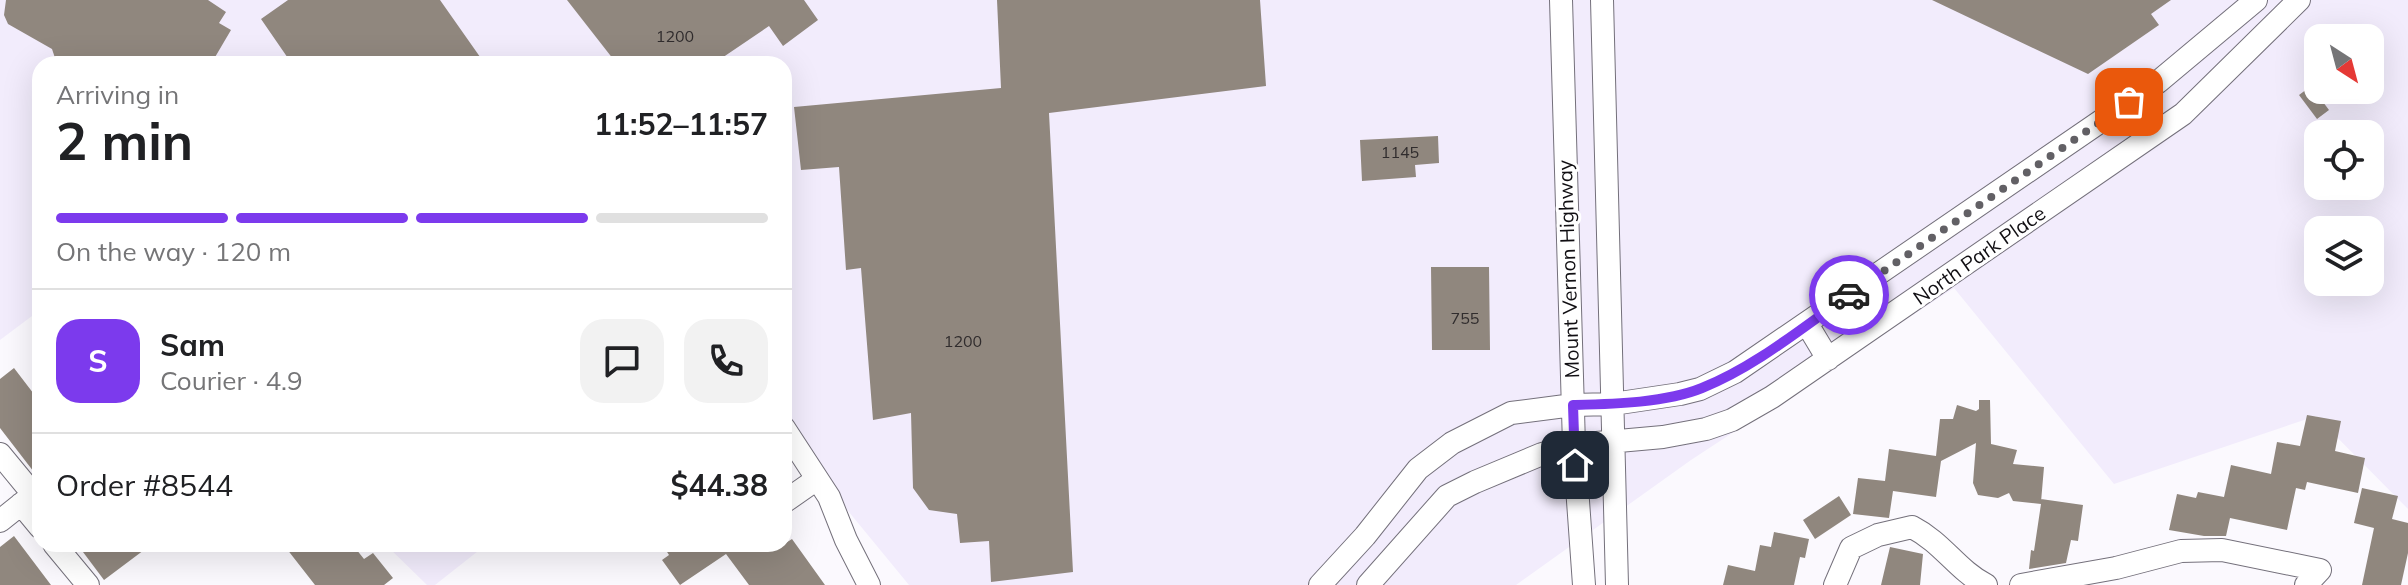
<!DOCTYPE html>
<meta charset="utf-8">
<style>
body{margin:0;font-family:Mulish,sans-serif;background:#f2f2f2;color:#202124;height:100vh;display:flex;flex-direction:column;font-size:30px;white-space:nowrap}
*{box-sizing:border-box;margin:0}
p{font-size:26px;color:#757577}
.icon{flex:none;width:44px;height:44px;fill:none;stroke:currentColor;stroke-width:2;stroke-linecap:round;stroke-linejoin:round}
.map{position:relative;flex:1;overflow:hidden}
.side{position:absolute;left:32px;top:56px;width:760px;height:496px;display:flex;flex-direction:column;background:#fff;border-radius:24px;box-shadow:0 8px 32px #0002}
.side>*{flex:none}
.needle{width:52px;rotate:144deg}
.tools{position:absolute;left:2304px;top:24px;display:grid;gap:16px}
.tools a{display:grid;place-items:center;width:80px;height:80px;border-radius:16px;background:#fff;box-shadow:0 8px 32px #0002;font-size:40px}
.pin{position:absolute;display:grid;place-items:center;width:68px;height:68px;color:#fff;margin:-34px;border-radius:16px;box-shadow:0 4px 12px #0006}
.courier{position:absolute;display:grid;place-items:center;width:80px;height:80px;margin:-40px;border:6px solid #7c3aed;border-radius:50%;background:#fff;color:#222;box-shadow:0 2px 10px #0007}
.overview em{font-style:normal;font-weight:700}
.overview div{display:flex;flex-direction:column-reverse}
.overview{display:flex;align-items:center;justify-content:space-between;height:136px;padding:0 24px}
h1{font-size:52px;font-weight:700;line-height:60px}
.bar{display:grid;grid-template-columns:repeat(4,1fr);gap:12px 8px;align-content:center;height:96px;padding:0 24px}
.bar i{height:10px;border-radius:6px;background:#e0e0e0}
.bar .active{background:#7c3aed}
.bar p{grid-column:span 4}
.line{display:flex;align-items:center;gap:20px;padding:0 24px;border-top:2px solid #e0e0e0}
.line div{flex:1}
.round{display:grid;place-items:center;flex:none;width:84px;height:84px;border-radius:24px;background:#f2f2f2}
.map>svg:first-child{display:block}
.built{fill:#f2ecfc;fill-rule:evenodd}
.building{fill:#90877e}
.lines{fill:none;stroke-linecap:round;stroke-linejoin:round}
.minor-casing{stroke:#74707b;stroke-width:24}
.minor{stroke:#fff;stroke-width:22}
.done{stroke:#626065;stroke-width:8;stroke-dasharray:0 14.4}
.route{stroke:#7c3aed;stroke-width:10}
.labels{text-anchor:middle;dominant-baseline:central;stroke-width:6;stroke-linejoin:round;paint-order:stroke}
.number-label{font-size:16px;fill:#302c2d}
.street-label{font-size:20px;fill:#100e12;stroke:#fff}
</style>
<div class="map">
<svg width="2408" height="585" viewBox="0 0 2408 585">
<rect width="100%" height="100%" fill="#fbf9fe"/>
<!-- built -->
<path class="built" d="M0,0H2408V509L2316,416L2114,484L1954,288L1691,460L1516,585H909L784,433V64H40V310L0,340ZM2318,38H2370V90H2318ZM2318,134H2370V186H2318ZM2318,230H2370V282H2318Z
M385,544H487L435,585H427Z"/>
<!-- building -->
<path class="building" d="M6,0H208L226,12L219,23L231,30L211,64H57L52,49L8,24L4,15Z
M288,0H440L485,64H292L261,19Z
M567,0H804L818,20L783,46L769,26L713,64H617Z
M997,0H1260L1266,86L1049,113L1073,572L991,582L989,541L960,543L957,514L929,510L913,488L911,413L873,420L861,268L846,270L839,167L801,170L794,107L1001,88Z
M1932,0H2171L2151,14L2159,25L2088,74Z
M2311,86L2329,110L2317,119L2299,95Z
M1438,136L1439,163L1415,165L1416,177L1362,181L1360,140Z
M1431,267H1489L1490,350H1432Z
M14,368L40,402V475L37,476L0,428V379Z
M1979,400H1990L1991,444L2017,450L2013,464L2044,467L2041,502V499L2083,505L2078,541L2071,540L2066,563L2029,569L2031,550L2034,551L2041,504L2013,501L2009,493L1998,498L1978,495L1973,483L1976,443L1941,461L1936,497L1893,491L1889,518L1853,514L1858,478L1885,481L1889,449L1936,456L1940,419H1953L1957,405L1976,411L1979,409Z
M2307,415L2341,421L2335,451L2365,458L2358,493L2307,482L2305,490L2296,488L2287,530L2230,518L2226,536H2204L2169,530L2177,494L2196,498L2198,492L2224,497L2231,465L2271,474L2277,442L2300,446Z
M2362,488L2398,496L2392,519L2408,523V553L2401,585H2362L2374,528L2354,523Z
M1839,496L1851,515L1815,539L1803,520Z
M1774,532L1809,539L1805,558L1800,557L1794,585H1723L1728,565L1755,571L1760,545L1771,547Z
M14,536L51,585H0V547Z
M792,539L825,585H749L726,554L680,585L662,560L669,555L662,544H784Z
M77,544H152L104,580Z
M283,544H352L364,559L373,553L393,578L384,585H315Z
M1890,547L1923,554L1920,585H1881Z"/>
<g class="lines">
<!-- minor casing -->
<g class="minor-casing">
<path id="minor" d="M1561,0L1574,445L1584,585
M1602,0L1617,585
M1807,324L1828,359
M784,428L829,497L846,540L869,585
M0,454L33,494
M784,502L817,479
M21,504L40,527
M0,521L40,489
M54,544L88,585
M1320,585L1365,536L1418,469L1452,443L1511,413L1573,405L1613,404L1680,394L1700,389L1735,372L2158,82L2256,0
M1368,585L1447,496L1475,482L1542,454L1574,445L1663,437L1706,429L1732,420L1772,397L2183,114L2299,0
M1835,585L1851,548L1878,535L1912,527C1943,543 1957,570 1986,585
M2021,585L2116,568L2181,551L2222,550L2320,570L2306,585"/>
</g>
<!-- minor -->
<use href="#minor" class="minor"/>
</g>
<g class="lines">
<!-- done -->
<path class="done" d="M1849,295L2129,102"/>
<!-- route -->
<path class="route" d="M1575,465L1573,405C1613,404 1665,403 1702,388C1755,367 1803,327 1849,295"/>
</g>
<g class="labels">
<!-- number labels -->
<g class="number-label">
<text x="675" y="36">1200</text>
<text x="1400" y="152">1145</text>
<text x="1465" y="318">755</text>
<text x="963" y="341">1200</text>
</g>
<!-- street labels -->
<g class="street-label">
<text transform="translate(1979 255) rotate(-35)">North Park Place</text>
<text transform="translate(1568 269) rotate(-92)">Mount Vernon Highway</text>
</g>
</g>
</svg>
<div class="tools">
<a><svg class="needle" viewBox="-14 -14 28 28"><path d="M0-13l5 13h-10z" fill="#e53935"/><path d="M0 13l5-13h-10z" fill="#757577"/></svg></a>
<a><svg class="icon" aria-label="locate" viewBox="0 0 24 24"><circle cx="12" cy="12" r="6"/><path d="M12 2v4M12 18v4M2 12h4M18 12h4"/></svg></a>
<a><svg class="icon" aria-label="layers" viewBox="0 0 24 24"><path d="M12 4l9 5-9 5-9-5zM3 14l9 5 9-5"/></svg></a>
</div>
<div class="pin" style="left:2129px;top:102px;background:#ea580c"><svg class="icon" aria-label="bag" viewBox="0 0 24 24"><path d="M5 8h14l-1 12H6zM9 8a3 3 0 0 1 6 0"/></svg></div>
<div class="pin" style="left:1575px;top:465px;background:#1f2937"><svg class="icon" aria-label="home" viewBox="0 0 24 24"><path d="M3 11l9-7 9 7M6 9v11h12V9"/></svg></div>
<div class="courier" style="left:1849px;top:295px"><svg class="icon" aria-label="car" viewBox="0 0 24 24"><path d="M5 17H2v-5l4-1 3-4h7l3 4 3 1v5h-3M9 17h6M6 11h13"/><circle cx="7" cy="17" r="2"/><circle cx="17" cy="17" r="2"/></svg></div>
<section class="side">
<div class="overview"><div><h1>2 min</h1><p>Arriving in</p></div><em>11:52–11:57</em></div>
<div class="bar"><i class="active"></i><i class="active"></i><i class="active"></i><i></i><p>On the way · 120 m</p></div>
<div class="line" style="height:144px"><b class="round" style="background:#7c3aed;color:#fff">S</b><div><b>Sam</b><p>Courier · 4.9</p></div><a class="round"><svg class="icon" aria-label="chat" viewBox="0 0 24 24"><path d="M4 5h16v11H9l-5 4z"/></svg></a><a class="round"><svg class="icon" aria-label="phone" viewBox="0 0 24 24"><path d="M5 4h4l2 5-3 2q2 4 5 5l2-3 5 2v4C11 20 4 13 5 4z"/></svg></a></div>
<div class="line" style="height:104px"><div>Order #8544</div><b>$44.38</b></div>
</section>
</div>
